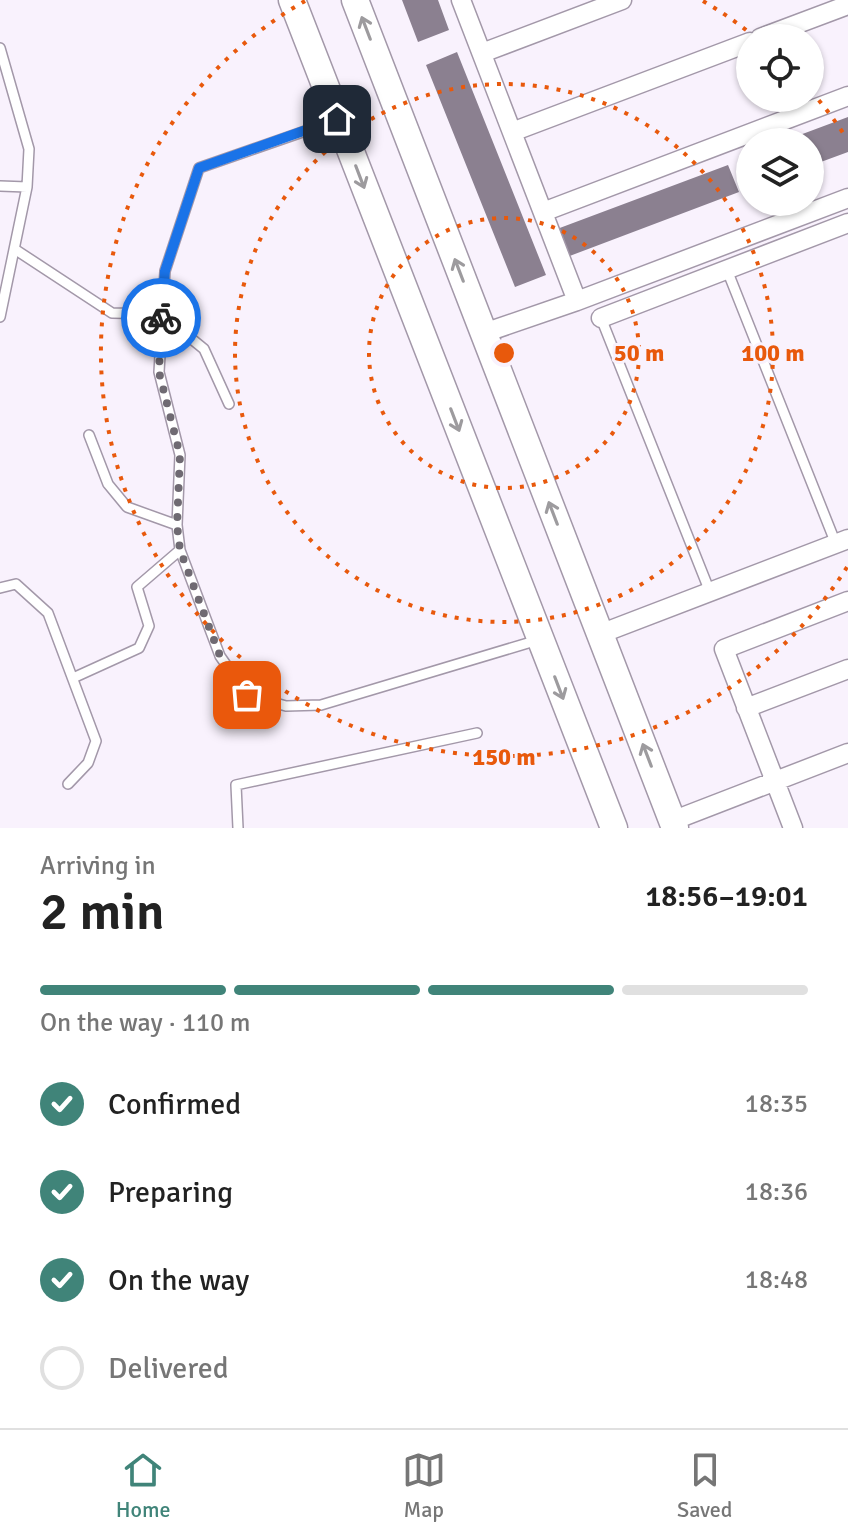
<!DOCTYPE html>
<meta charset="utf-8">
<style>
body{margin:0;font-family:Signika,sans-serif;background:#f6f6f6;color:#222;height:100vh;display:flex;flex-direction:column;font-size:30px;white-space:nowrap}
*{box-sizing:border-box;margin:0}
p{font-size:26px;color:#767676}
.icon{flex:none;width:44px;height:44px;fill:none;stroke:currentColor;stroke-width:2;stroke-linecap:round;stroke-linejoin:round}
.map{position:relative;height:828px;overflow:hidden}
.sheet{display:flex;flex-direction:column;background:#fff;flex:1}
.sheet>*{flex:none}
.fabs{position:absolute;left:736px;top:24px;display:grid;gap:16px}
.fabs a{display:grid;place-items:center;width:88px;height:88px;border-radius:50%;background:#fff;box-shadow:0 2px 6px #0004;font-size:40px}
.pin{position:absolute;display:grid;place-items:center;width:68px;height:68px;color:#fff;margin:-34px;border-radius:16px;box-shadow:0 4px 12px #0006}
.courier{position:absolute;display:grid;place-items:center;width:80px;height:80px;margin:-40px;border:6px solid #1a73e8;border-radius:50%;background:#fff;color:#222;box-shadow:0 2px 10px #0007}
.headline em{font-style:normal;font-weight:600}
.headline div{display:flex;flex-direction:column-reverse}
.headline{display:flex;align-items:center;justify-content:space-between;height:136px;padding:0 40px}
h1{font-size:52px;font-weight:600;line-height:60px}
.bar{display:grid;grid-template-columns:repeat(4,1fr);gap:12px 8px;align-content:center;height:96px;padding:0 40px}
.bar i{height:10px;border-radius:6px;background:#e0e0e0}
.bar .selected{background:#408479}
.bar p{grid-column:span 4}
ol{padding:0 40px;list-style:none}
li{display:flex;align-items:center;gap:24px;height:88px}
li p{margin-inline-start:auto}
li .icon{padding:8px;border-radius:50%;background:#408479;color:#fff;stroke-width:4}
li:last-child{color:#767676}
li i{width:44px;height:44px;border:4px solid #e0e0e0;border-radius:50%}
.menu{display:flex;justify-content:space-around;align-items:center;height:112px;border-top:2px solid #e0e0e0;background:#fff;font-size:22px;color:#767676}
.menu a{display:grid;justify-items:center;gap:4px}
.menu .selected{color:#408479}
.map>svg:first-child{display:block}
.building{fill:#8b8090}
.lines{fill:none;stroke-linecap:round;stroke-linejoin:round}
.lane-casing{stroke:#a398a9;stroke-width:12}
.street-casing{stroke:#a398a9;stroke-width:21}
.secondary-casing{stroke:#a398a9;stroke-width:29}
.lane{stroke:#fff;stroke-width:9}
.street{stroke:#fff;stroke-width:18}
.secondary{stroke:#fff;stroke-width:26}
.oneway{stroke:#9d9b9e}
.done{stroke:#6f6a72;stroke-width:8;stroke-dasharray:0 14.4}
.route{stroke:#1a73e8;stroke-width:10}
.ring{fill:none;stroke:#e8590c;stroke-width:4;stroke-dasharray:4 8}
.centre{fill:#e8590c;stroke:#f9f2fd;stroke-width:4}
.ring-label{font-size:24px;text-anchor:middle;font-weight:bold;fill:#e8590c;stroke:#f9f2fd;stroke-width:6;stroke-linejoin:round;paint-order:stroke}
</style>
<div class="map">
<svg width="848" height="828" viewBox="0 0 848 828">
<rect width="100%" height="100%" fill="#f9f2fd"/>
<!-- building -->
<path class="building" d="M402,0H438L449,30L418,42Z
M457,52L546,275L515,287L426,65Z
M848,117V152L810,166V142H781Z
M728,165L739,192L567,257L557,229Z"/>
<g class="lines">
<!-- lane casing -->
<g class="lane-casing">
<path id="lane" d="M0,48L29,149L27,187L0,317
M334,121L199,168L165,271L159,372L180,455L177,525L180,550L220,656L247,695L286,706L321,705L538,640
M0,186L27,187
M16,250L112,313L161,314L204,349L229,404
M727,270L836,544
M601,318L710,592
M89,435L108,484L127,507L177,525
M0,588L16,584L48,613L96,741L88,763L68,784
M73,678L139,648L149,626L137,587L180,550
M238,828L236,785L477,733"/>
</g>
<!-- street casing -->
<g class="street-casing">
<path id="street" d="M461,0L577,301
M760,38L848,5
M482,53L622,0
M512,132L750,42
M543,212L848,96
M601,318L848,223
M484,333L577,301L848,198
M600,634L848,539
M746,708L848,669
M672,821L848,753
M793,828L724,649L848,601"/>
</g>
<!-- secondary casing -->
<g class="secondary-casing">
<path id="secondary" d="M292,0L614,828
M355,0L675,828"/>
</g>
<!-- lane -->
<use href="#lane" class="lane"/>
<!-- street -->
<use href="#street" class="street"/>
<!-- secondary -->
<use href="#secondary" class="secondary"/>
</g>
<!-- one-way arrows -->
<defs><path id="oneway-shaft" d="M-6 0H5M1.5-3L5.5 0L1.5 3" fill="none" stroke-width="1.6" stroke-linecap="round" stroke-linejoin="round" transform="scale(2)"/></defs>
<g class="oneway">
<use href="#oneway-shaft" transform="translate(366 28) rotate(-111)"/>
<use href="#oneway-shaft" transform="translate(360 177) rotate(69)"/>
<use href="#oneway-shaft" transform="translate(459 270) rotate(-111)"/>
<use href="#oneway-shaft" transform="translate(455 420) rotate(69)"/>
<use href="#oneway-shaft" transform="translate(553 513) rotate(-111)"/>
<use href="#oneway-shaft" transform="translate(559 688) rotate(69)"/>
<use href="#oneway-shaft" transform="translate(647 755) rotate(-111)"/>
</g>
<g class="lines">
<!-- done -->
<path class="done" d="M161,318L159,372L180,455L177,525L180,550L220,656L247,695"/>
<!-- route -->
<path class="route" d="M161,318L165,271L199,168L337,119"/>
</g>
<!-- distance rings -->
<g class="ring">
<circle cx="504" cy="353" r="135"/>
<circle cx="504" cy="353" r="269"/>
<path d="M847 567A404 404 0 1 1 305 1M703 1A404 404 0 0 1 755 37M811 91A404 404 0 0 1 847 139"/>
</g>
<circle cx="504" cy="353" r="12" class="centre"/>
<g class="ring-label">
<text x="639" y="361">50 m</text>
<text x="773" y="361">100 m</text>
<text x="504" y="765">150 m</text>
</g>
</svg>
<div class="fabs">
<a><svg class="icon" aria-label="locate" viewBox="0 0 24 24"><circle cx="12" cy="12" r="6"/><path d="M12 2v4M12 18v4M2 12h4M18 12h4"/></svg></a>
<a><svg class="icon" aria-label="layers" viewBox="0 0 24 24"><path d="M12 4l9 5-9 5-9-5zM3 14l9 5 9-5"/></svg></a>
</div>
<div class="pin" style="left:247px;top:695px;background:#ea580c"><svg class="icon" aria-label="bag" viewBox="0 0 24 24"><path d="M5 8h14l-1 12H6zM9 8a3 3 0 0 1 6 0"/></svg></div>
<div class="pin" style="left:337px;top:119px;background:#1f2937"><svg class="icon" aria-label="home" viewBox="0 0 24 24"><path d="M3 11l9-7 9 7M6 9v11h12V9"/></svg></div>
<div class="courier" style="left:161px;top:318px"><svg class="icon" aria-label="bike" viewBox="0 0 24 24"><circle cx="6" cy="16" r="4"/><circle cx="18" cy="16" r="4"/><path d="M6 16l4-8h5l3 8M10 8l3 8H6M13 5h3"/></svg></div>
</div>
<section class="sheet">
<div class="headline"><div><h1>2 min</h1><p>Arriving in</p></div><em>18:56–19:01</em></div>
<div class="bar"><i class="selected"></i><i class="selected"></i><i class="selected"></i><i></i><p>On the way · 110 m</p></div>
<ol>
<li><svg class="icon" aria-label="check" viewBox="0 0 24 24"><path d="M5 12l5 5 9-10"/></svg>Confirmed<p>18:35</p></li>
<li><svg class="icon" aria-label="check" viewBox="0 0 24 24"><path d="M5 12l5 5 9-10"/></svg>Preparing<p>18:36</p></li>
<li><svg class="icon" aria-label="check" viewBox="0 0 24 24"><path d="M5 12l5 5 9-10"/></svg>On the way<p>18:48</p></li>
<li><i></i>Delivered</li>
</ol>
</section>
<nav class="menu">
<a class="selected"><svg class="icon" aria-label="home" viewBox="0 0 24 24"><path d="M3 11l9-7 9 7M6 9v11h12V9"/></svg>Home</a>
<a><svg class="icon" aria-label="map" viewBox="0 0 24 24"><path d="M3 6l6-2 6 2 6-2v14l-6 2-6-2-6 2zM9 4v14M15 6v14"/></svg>Map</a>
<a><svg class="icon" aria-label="saved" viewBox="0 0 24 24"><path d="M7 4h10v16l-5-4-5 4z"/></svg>Saved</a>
</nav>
